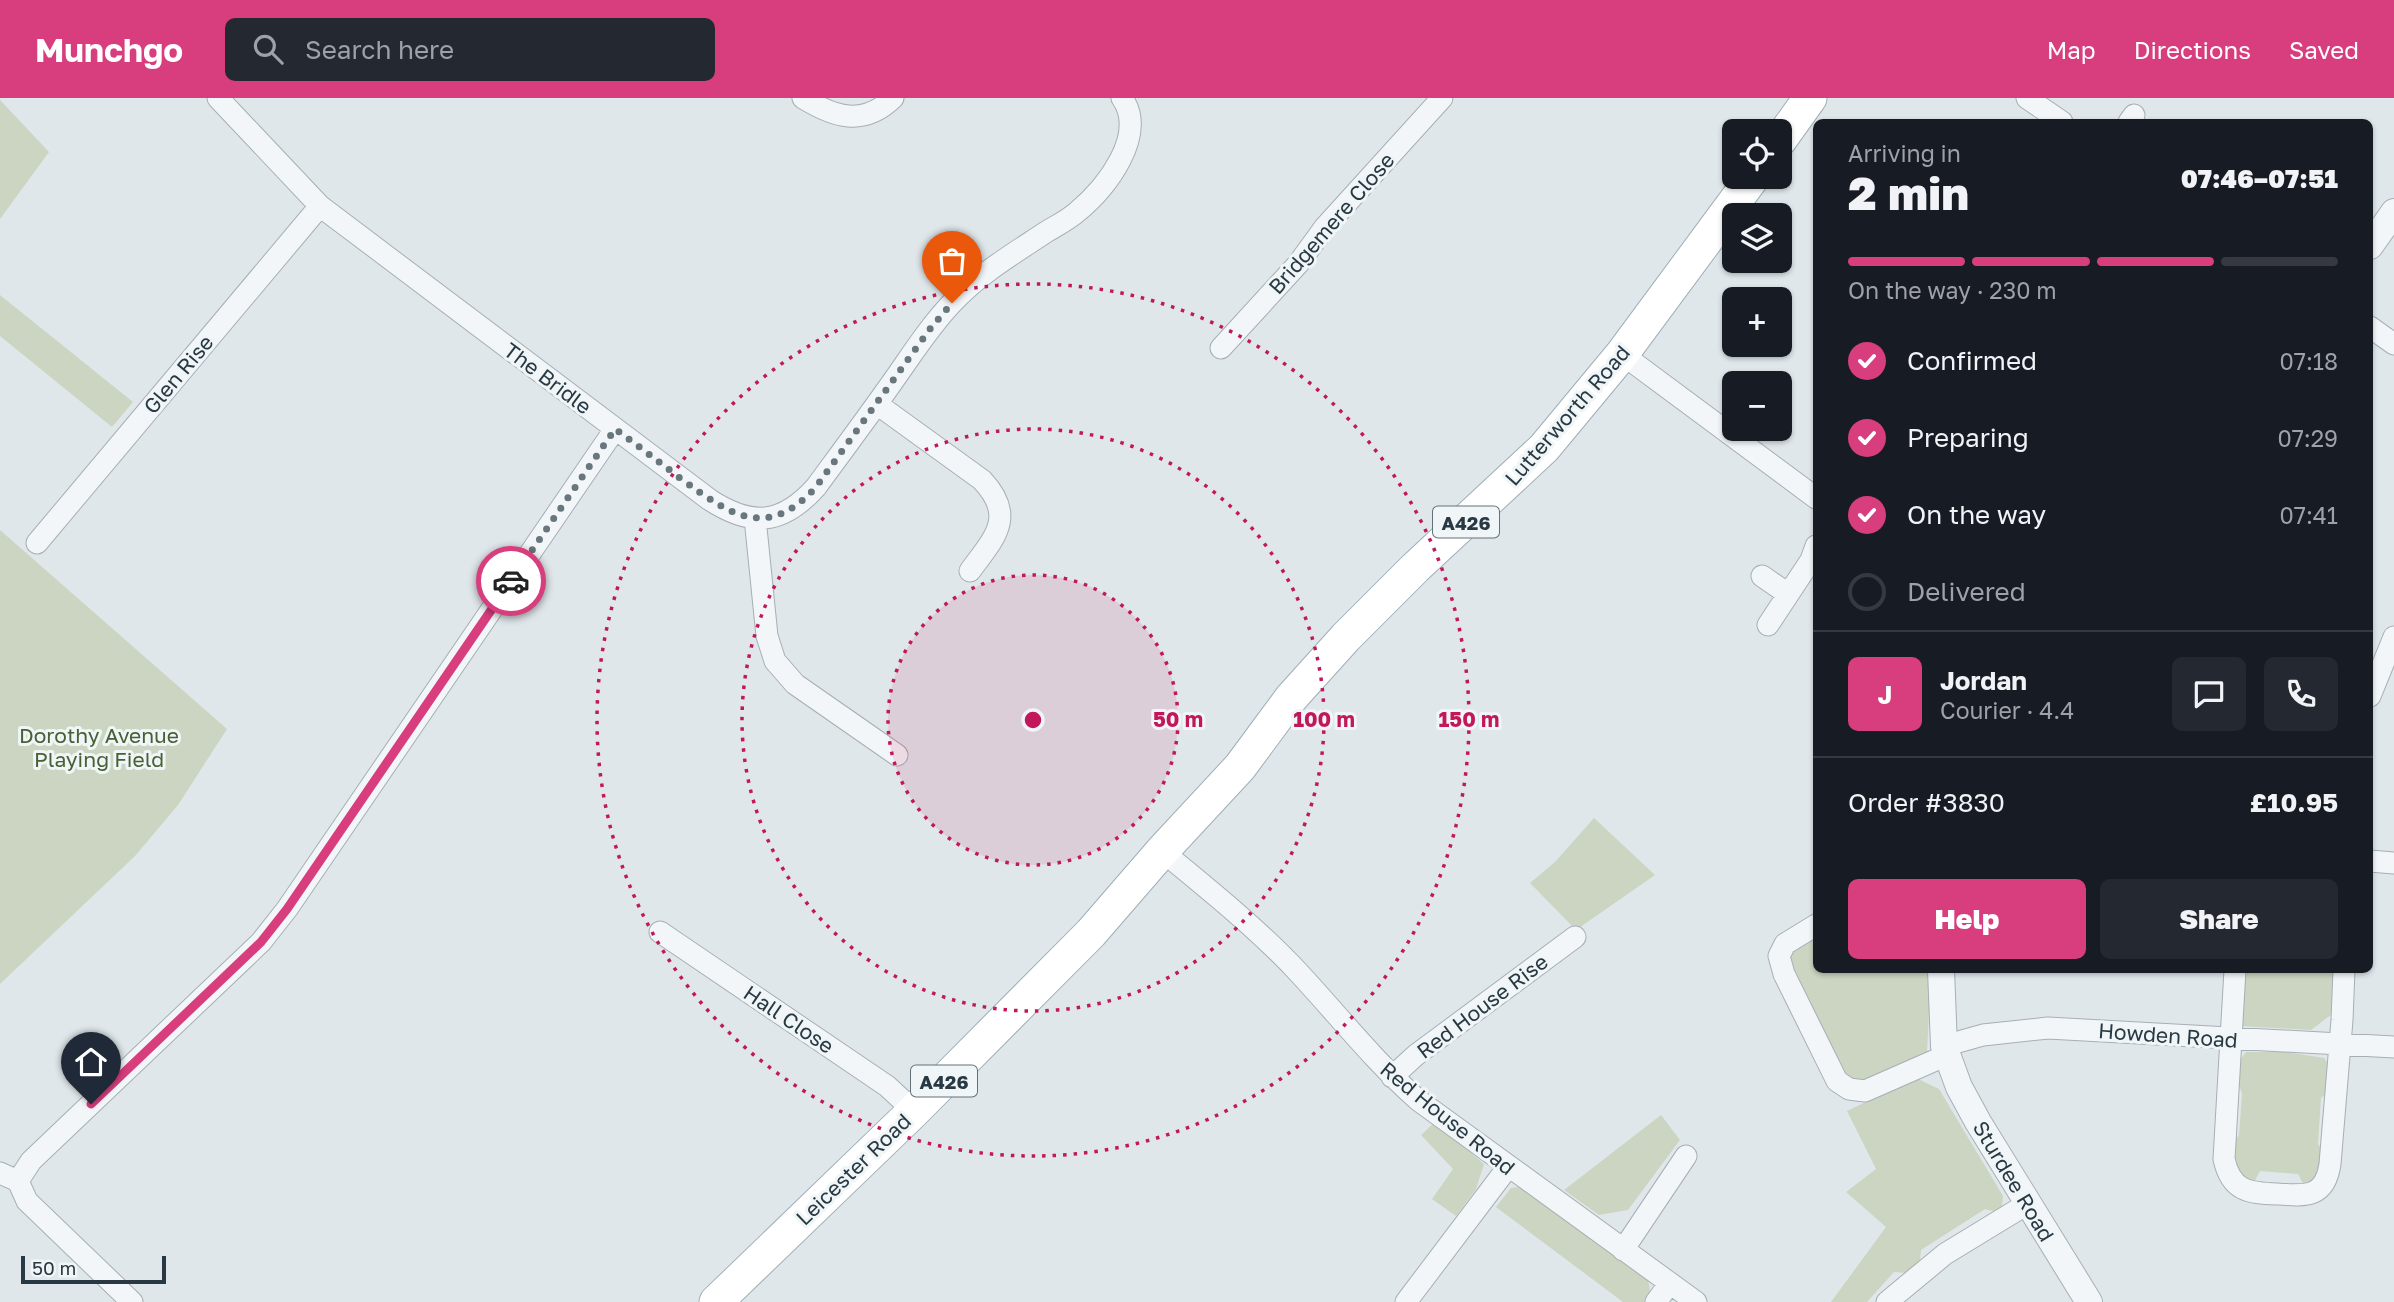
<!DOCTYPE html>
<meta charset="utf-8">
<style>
body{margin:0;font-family:"Golos Text",sans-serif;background:#242831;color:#f1f3f6;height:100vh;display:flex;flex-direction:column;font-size:26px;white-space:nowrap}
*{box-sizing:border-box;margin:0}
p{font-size:23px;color:#9ea1a6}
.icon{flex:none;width:38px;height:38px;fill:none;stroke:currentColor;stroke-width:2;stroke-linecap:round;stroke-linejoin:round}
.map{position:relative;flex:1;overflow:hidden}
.details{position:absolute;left:1813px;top:21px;width:560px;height:854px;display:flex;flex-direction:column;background:#171b24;border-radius:10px;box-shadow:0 2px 5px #0004}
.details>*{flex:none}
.tools{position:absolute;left:1722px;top:21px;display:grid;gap:14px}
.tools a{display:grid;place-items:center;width:70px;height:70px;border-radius:10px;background:#171b24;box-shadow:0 2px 5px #0004;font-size:35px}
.scale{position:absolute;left:21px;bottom:18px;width:145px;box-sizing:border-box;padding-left:7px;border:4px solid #283943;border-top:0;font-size:19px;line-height:24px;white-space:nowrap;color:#283943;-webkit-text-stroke:5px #f0f5f7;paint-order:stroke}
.pin{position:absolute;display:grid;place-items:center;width:60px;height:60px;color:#fff;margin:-72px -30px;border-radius:50% 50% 50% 0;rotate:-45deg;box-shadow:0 0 7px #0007}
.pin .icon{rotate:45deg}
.courier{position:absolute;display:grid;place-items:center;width:70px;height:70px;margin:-35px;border:5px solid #d83d7e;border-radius:50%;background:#fff;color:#222;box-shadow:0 2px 9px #0007}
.overview em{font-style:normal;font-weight:800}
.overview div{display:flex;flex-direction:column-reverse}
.overview{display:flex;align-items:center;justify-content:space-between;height:119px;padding:0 35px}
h1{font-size:46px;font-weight:800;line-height:52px}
.bar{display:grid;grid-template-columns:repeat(4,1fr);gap:10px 7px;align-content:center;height:84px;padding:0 35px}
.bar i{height:9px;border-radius:5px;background:#363941}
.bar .active{background:#d83d7e}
.bar p{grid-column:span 4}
.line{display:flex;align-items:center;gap:18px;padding:0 35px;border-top:2px solid #363941}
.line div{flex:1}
.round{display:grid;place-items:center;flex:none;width:74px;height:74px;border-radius:10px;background:#242831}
ol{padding:0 35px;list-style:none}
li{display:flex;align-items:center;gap:21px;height:77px}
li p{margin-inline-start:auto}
li .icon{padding:7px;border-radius:50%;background:#d83d7e;color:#fff;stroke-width:4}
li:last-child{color:#9ea1a6}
li i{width:38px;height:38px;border:4px solid #363941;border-radius:50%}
.button{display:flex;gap:14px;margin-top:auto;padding:14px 35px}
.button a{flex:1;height:80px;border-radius:10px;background:#d83d7e;color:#fff;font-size:28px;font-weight:800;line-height:80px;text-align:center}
.button a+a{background:#242831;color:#f1f3f6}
header{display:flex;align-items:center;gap:42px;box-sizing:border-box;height:98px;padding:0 35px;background:#d83d7e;color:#fff}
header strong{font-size:33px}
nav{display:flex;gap:38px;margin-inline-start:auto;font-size:24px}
.search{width:490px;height:63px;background:#242831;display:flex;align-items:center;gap:18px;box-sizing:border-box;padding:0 24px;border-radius:10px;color:#9ea1a6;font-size:26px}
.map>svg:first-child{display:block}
.green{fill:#cbd5c1}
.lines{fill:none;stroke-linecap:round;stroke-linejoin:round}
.minor-casing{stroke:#a5afb5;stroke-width:23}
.tertiary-casing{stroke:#a5afb5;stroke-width:28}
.primary-casing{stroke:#9fafb7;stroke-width:35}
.minor{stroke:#f3f6f8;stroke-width:21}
.tertiary{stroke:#f3f6f8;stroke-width:26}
.primary{stroke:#fff;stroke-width:33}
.done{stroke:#68767d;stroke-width:7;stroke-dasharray:0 12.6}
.route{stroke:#d83d7e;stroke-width:9}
.ring{fill:none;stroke:#c2185b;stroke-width:3.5;stroke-dasharray:3.5 7}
.labels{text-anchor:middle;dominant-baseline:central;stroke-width:6;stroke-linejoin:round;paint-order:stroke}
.shield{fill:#f0f5f7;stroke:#647179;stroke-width:2}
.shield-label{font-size:19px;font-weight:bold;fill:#283943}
.street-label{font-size:21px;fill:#283943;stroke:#f0f5f7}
.park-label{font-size:21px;fill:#486034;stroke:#f0f5f7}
.centre{fill:#c2185b;stroke:#f0f5f7;stroke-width:3.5}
.ring-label{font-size:21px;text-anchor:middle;font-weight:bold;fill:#c2185b;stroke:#f0f5f7;stroke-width:6;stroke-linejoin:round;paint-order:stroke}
</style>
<header>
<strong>Munchgo</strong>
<div class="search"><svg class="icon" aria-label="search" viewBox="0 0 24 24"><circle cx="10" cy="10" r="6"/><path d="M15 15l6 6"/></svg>Search here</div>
<nav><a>Map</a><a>Directions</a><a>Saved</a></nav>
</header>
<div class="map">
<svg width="2394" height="1204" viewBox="0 0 2394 1204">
<rect width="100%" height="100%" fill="#e0e7ea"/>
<!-- green -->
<path class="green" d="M0,2L49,54L0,121Z
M0,197L133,304L112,329L0,238Z
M0,432L227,631L178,707L135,758L0,886Z
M1594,720L1655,777L1576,832L1530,785L1555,764Z
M1816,829V872H1931L1927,955L1849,991L1779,858Z
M2242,872H2338L2336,913L2311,932L2239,928Z
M2246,954H2286L2324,960L2331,970L2330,993L2321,1000L2318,1046L2327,1059L2325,1071L2305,1089L2298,1076L2260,1073L2252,1088L2237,1078L2231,1047L2239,1037L2242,996L2236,977L2235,968Z
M1916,980L1939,991L2003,1098L2002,1109L1996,1114L1985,1111L1921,1152L1920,1163L1906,1175L1894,1174L1867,1204H1831L1886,1129L1846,1094L1876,1071L1847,1013Z
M1661,1017L1680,1042L1628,1112L1599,1117L1564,1092Z
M1435,1024L1484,1066L1476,1091L1456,1118L1432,1101L1453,1071L1421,1037Z
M1519,1089L1529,1091L1645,1178C1651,1187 1651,1194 1647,1204H1623L1496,1109L1511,1090Z"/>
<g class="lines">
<!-- minor casing -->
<g class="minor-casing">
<path id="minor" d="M218,0L320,108L710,402C752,429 782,427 816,389C841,355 867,320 891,286C911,258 929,229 952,205C979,176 1013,156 1046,134C1056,128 1068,122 1077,114C1106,90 1148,37 1122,0
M803,0C834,19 863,29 893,0
M2027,0L2062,24
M2129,24L2134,17
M2370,229L2394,246
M1221,250L1298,166L1325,129L1442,0
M1622,256L1816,400
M877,306L982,382C1017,419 994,440 970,473
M755,420L767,538L775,563L795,586L897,657
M37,445L320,108
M1762,478L1788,496
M1768,527L1811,462L1816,448
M2370,598L2394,539
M1162,753C1208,791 1257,830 1298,874C1338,917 1374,963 1418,1002L1696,1204
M2370,763L2394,765
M1816,827L1785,846L1779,858L1784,876L1837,983L1849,991L1865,993L1947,957
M660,834L887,988L914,1013
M2235,872L2224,1061C2231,1093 2248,1095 2277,1096C2306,1098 2325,1100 2330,1066L2342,922L2344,872
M1944,948L1983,937L2048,930L2394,949
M1392,979L1416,957L1575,839
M0,1075L18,1083L27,1103L132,1204
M18,1083L31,1063L261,844L287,811L615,331
M1623,1152L1686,1058
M1406,1204L1508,1069
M1656,1204L1670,1185
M1887,1204L1945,1156L2027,1106"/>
</g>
<!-- tertiary casing -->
<g class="tertiary-casing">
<path id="tertiary" d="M2370,148L2394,114
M1941,872L1944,948L1959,989L1978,1024L2089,1204"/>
</g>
<!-- primary casing -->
<g class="primary-casing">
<path id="primary" d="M1780,42L1810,0
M716,1204L914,1013L1091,835L1162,753L1240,669L1291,600L1346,539L1415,470L1544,350L1622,256L1753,79"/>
</g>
<!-- minor -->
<use href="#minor" class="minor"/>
<!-- tertiary -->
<use href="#tertiary" class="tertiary"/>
<!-- primary -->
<use href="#primary" class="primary"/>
</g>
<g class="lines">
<!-- done -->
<path class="done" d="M511,483L615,331C637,347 658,363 680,380C729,416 766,444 816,389L930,231L952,205"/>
<!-- route -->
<path class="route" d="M91,1006L261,844L287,811L511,483"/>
</g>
<!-- distance rings -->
<circle cx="1033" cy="622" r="145" fill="#c2185b" fill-opacity=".12"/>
<g class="ring">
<circle cx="1033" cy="622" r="145"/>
<circle cx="1033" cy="622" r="291"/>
<circle cx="1033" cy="622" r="436"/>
</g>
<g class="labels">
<!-- shield labels -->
<g class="shield">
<rect x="1433" y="408.5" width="66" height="31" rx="5"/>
<rect x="911" y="967.5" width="66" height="31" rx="5"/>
</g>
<g class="shield-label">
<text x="1466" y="424">A426</text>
<text x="944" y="983">A426</text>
</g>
<!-- street labels -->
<g class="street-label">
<text transform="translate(1331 125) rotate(-49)">Bridgemere Close</text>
<text transform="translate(178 276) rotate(-50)">Glen Rise</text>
<text transform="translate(548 280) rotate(37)">The Bridle</text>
<text transform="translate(1567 317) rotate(-49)">Lutterworth Road</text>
<text transform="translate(1482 908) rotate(-37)">Red House Rise</text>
<text transform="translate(789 921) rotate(34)">Hall Close</text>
<text transform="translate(2168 937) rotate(4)">Howden Road</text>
<text transform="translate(1448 1020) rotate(39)">Red House Road</text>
<text transform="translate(853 1071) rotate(-44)">Leicester Road</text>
<text transform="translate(2014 1083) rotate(59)">Sturdee Road</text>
</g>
<!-- park labels -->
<g class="park-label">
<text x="99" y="637">Dorothy Avenue<tspan x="99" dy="24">Playing Field</tspan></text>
</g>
</g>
<circle cx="1033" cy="622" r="10" class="centre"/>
<g class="ring-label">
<text x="1178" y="629">50 m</text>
<text x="1324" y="629">100 m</text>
<text x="1469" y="629">150 m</text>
</g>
</svg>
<div class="tools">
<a><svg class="icon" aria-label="locate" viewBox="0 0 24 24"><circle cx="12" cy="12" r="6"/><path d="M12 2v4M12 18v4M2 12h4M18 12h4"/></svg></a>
<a><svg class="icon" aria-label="layers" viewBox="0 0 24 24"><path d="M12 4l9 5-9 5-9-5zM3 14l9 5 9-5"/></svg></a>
<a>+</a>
<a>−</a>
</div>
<div class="scale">50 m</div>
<div class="pin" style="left:952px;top:205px;background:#ea580c"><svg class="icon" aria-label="bag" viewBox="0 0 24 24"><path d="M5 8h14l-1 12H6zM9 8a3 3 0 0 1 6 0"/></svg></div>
<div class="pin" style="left:91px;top:1006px;background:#1f2937"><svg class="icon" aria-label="home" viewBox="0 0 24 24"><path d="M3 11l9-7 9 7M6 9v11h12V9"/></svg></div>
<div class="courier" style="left:511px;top:483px"><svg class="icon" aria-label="car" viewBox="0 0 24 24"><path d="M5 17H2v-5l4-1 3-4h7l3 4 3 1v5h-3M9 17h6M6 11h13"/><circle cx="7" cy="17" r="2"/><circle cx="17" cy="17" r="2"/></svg></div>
<section class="details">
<div class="overview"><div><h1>2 min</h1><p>Arriving in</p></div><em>07:46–07:51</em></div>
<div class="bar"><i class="active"></i><i class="active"></i><i class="active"></i><i></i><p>On the way · 230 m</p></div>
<ol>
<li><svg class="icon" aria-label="check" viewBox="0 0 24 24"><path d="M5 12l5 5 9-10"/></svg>Confirmed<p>07:18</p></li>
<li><svg class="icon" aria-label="check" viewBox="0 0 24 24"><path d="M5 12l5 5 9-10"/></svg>Preparing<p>07:29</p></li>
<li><svg class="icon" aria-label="check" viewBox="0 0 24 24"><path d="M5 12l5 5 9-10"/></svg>On the way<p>07:41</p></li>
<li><i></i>Delivered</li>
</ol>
<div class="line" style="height:126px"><b class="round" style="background:#d83d7e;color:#fff">J</b><div><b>Jordan</b><p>Courier · 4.4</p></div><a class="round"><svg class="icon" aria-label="chat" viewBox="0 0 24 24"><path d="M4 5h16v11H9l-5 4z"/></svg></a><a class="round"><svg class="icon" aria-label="phone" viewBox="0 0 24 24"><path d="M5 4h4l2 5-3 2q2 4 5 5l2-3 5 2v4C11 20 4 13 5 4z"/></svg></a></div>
<div class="line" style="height:91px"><div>Order #3830</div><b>£10.95</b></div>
<div class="button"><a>Help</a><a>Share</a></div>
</section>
</div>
